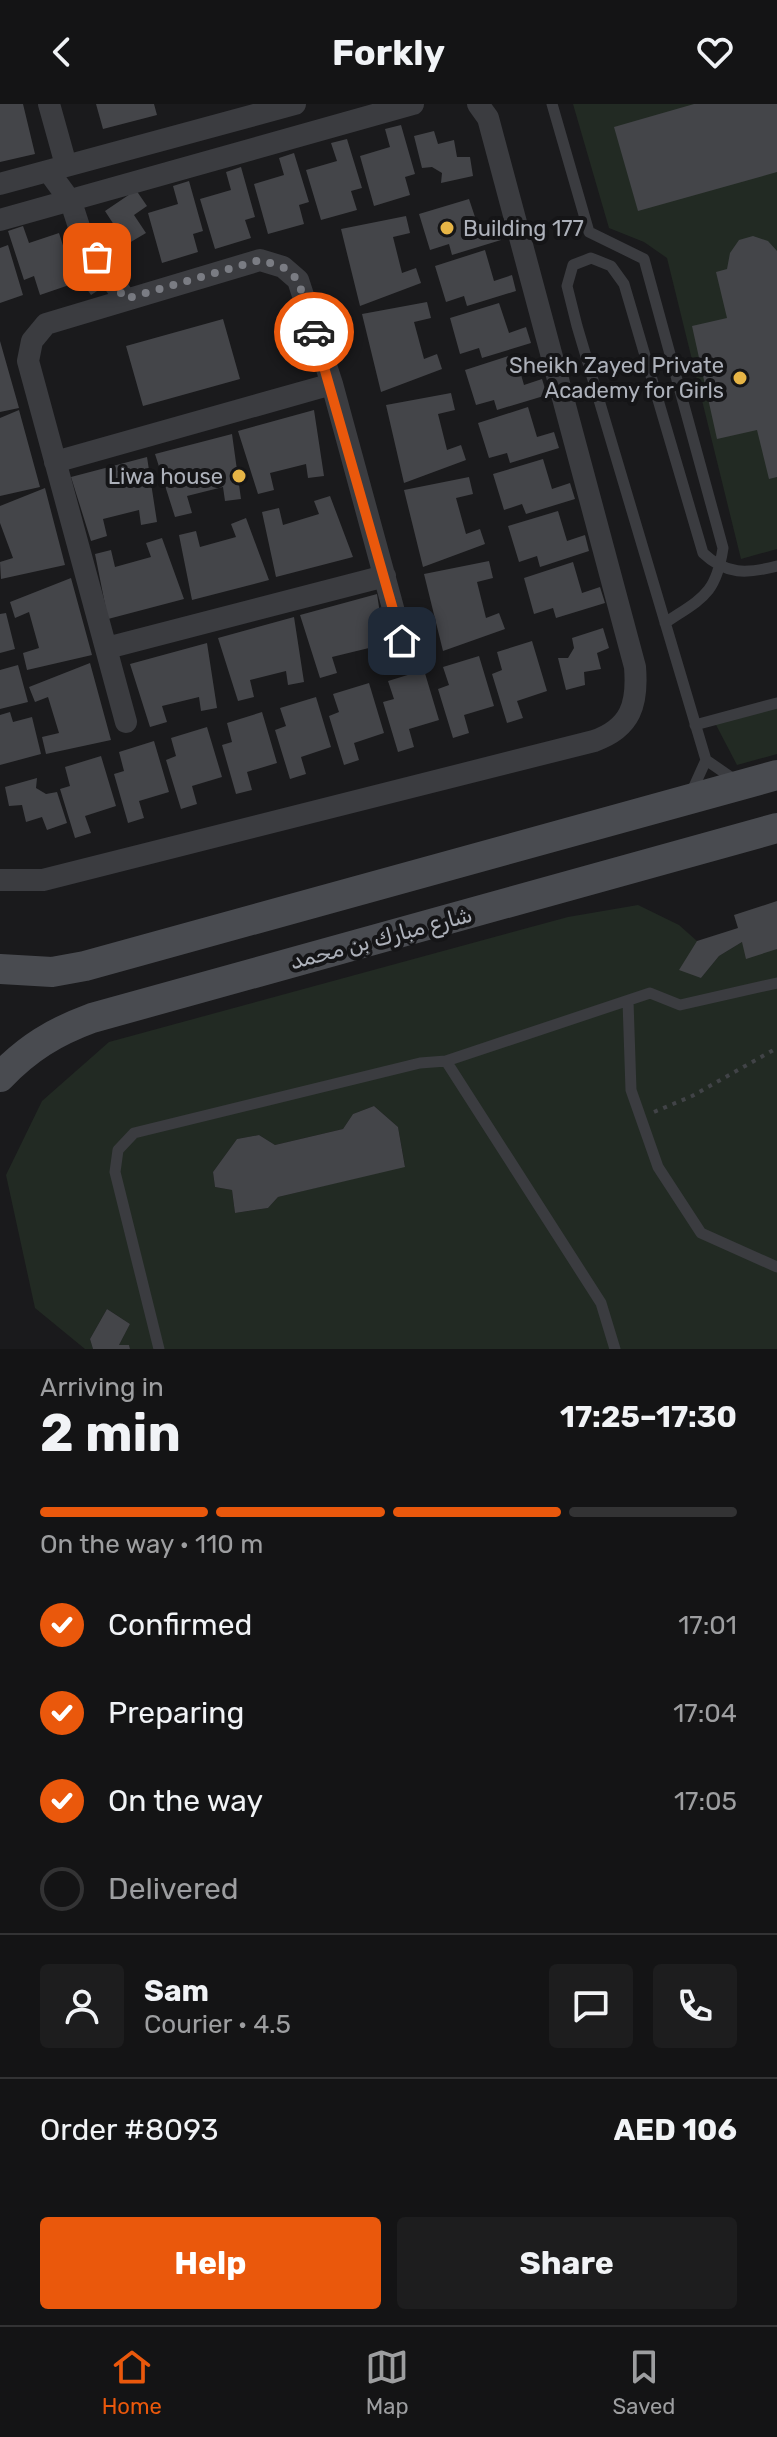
<!DOCTYPE html>
<meta charset="utf-8">
<style>
body{margin:0;font-family:Rubik,Cairo,sans-serif;background:#1d1d1e;color:#f1f3f6;height:100vh;display:flex;flex-direction:column;font-size:30px;white-space:nowrap}
*{box-sizing:border-box;margin:0}
p{font-size:26px;color:#9d9ea0}
.icon{flex:none;width:44px;height:44px;fill:none;stroke:currentColor;stroke-width:2;stroke-linecap:round;stroke-linejoin:round}
.map{position:relative;height:1245px;overflow:hidden}
.panel{display:flex;flex-direction:column;background:#141415;flex:1}
.panel>*{flex:none}
.pin{position:absolute;display:grid;place-items:center;width:68px;height:68px;color:#fff;margin:-34px;border-radius:16px;box-shadow:0 4px 12px #0006}
.courier{position:absolute;display:grid;place-items:center;width:80px;height:80px;margin:-40px;border:6px solid #ea580c;border-radius:50%;background:#fff;color:#222;box-shadow:0 2px 10px #0007}
.headline em{font-style:normal;font-weight:700}
.headline div{display:flex;flex-direction:column-reverse}
.headline{display:flex;align-items:center;justify-content:space-between;height:136px;padding:0 40px}
h1{font-size:52px;font-weight:700;line-height:60px}
.bar{display:grid;grid-template-columns:repeat(4,1fr);gap:12px 8px;align-content:center;height:96px;padding:0 40px}
.bar i{height:10px;border-radius:6px;background:#333334}
.bar .selected{background:#ea580c}
.bar p{grid-column:span 4}
.line{display:flex;align-items:center;gap:20px;padding:0 40px;border-top:2px solid #333334}
.line div{flex:1}
.round{display:grid;place-items:center;flex:none;width:84px;height:84px;border-radius:8px;background:#1d1d1e}
ol{padding:0 40px;list-style:none}
li{display:flex;align-items:center;gap:24px;height:88px}
li p{margin-inline-start:auto}
li .icon{padding:8px;border-radius:50%;background:#ea580c;color:#fff;stroke-width:4}
li:last-child{color:#9d9ea0}
li i{width:44px;height:44px;border:4px solid #333334;border-radius:50%}
.action{display:flex;gap:16px;margin-top:auto;padding:16px 40px}
.action a{flex:1;height:92px;border-radius:8px;background:#ea580c;color:#fff;font-size:32px;font-weight:700;line-height:92px;text-align:center}
.action a+a{background:#1d1d1e;color:#f1f3f6}
header{display:flex;justify-content:space-between;align-items:center;height:104px;padding:0 40px;background:#141415;font-size:36px;font-weight:700}
.dock{display:flex;justify-content:space-around;align-items:center;height:112px;border-top:2px solid #333334;background:#141415;font-size:22px;color:#9d9ea0}
.dock a{display:grid;justify-items:center;gap:4px}
.dock .selected{color:#ea580c}
.map>svg:first-child{display:block}
.green{fill:#222a23;fill-rule:evenodd}
.building{fill:#444549}
.lines{fill:none;stroke-linecap:round;stroke-linejoin:round}
.path{stroke:#414347;stroke-width:4;stroke-dasharray:4 6;stroke-linecap:butt}
.service{stroke:#3b3c40;stroke-width:11}
.minor{stroke:#3b3c40;stroke-width:22}
.secondary{stroke:#494b50;stroke-width:30}
.done{stroke:#7a7c83;stroke-width:8;stroke-dasharray:0 14.4}
.route{stroke:#ea580c;stroke-width:10}
.poi-dot{fill:#e7b546;stroke:#151517;stroke-width:3}
.labels{text-anchor:middle;dominant-baseline:central;stroke-width:8;stroke-linejoin:round;paint-order:stroke}
.poi-label{font-size:22px;fill:#adb1ba;stroke:#151517;text-anchor:end}
.street-label{font-size:22px;fill:#adb1ba;stroke:#151517}
</style>
<header><svg class="icon" aria-label="back" viewBox="0 0 24 24"><path d="M15 5l-7 7 7 7"/></svg>Forkly<svg class="icon" aria-label="heart" viewBox="0 0 24 24"><path d="M12 20l-8-8c-3-5 5-10 8-4 3-6 11-1 8 4z"/></svg></header>
<div class="map">
<svg width="777" height="1245" viewBox="0 0 777 1245">
<rect width="100%" height="100%" fill="#1a1a1c"/>
<!-- green -->
<path class="green" d="M573,0H777V445L741,455L667,154L644,138L609,124Z
M777,601V650L737,661L714,617Z
M638,801L679,821L697,837L701,874L719,852L742,838L777,845V1245H130L129,1241H119L130,1220L107,1205L90,1235L93,1245H85L35,1204L6,1071L42,997L109,938L568,813ZM374,1002L398,1023L405,1062L278,1093L268,1104L235,1109L232,1086L215,1083L213,1068L237,1035L259,1031L275,1041L343,1025L353,1010Z"/>
<!-- building -->
<path class="building" d="M0,0H23L35,50L0,58Z
M96,0H154L157,11L103,25Z
M694,0H777V68L638,107L614,23Z
M401,21L415,70L405,73L410,91L374,102L360,52L390,43L385,25Z
M434,27L438,40L454,36L457,53H470L473,72L441,79L442,69L432,63L422,64L414,32Z
M347,35L362,84L351,87L357,106L321,116L306,66L337,57L331,39Z
M294,49L309,98L299,101L304,120L268,130L254,80L284,71L279,54Z
M241,63L255,113L245,116L251,134L215,145L200,95L231,86L226,68Z
M189,77L203,127L193,130L198,148L162,159L148,109L178,100L173,82Z
M136,86L147,102L134,111L146,129L107,152L120,172L91,191L80,175L92,167L67,130L83,119L95,138L116,124L105,107Z
M469,95L479,125L496,120L501,136L452,151L449,140L430,146L419,110Z
M406,112L410,129L393,133L402,169L416,164L421,179L360,202L341,125Z
M23,122L29,139L59,129L75,179L40,191L34,172L24,176L8,127Z
M753,132L768,137L777,147V373L769,375L757,326L717,335L692,222L727,214L716,168L727,165L730,149L739,136Z
M8,141L23,191L0,199V144Z
M485,146L494,177L512,171L516,187L467,202L464,192L446,198L435,162Z
M427,198L431,214L414,218L424,255L437,250L442,265L381,288L362,210Z
M499,199L509,229L526,223L531,239L482,254L479,244L460,250L450,214Z
M223,215L240,275L143,302L126,242Z
M0,237L19,304L0,308Z
M515,250L524,281L542,275L547,291L497,306L494,296L476,301L465,266Z
M451,289L455,306L438,310L447,346L461,341L466,356L404,379L386,301Z
M528,303L537,333L554,328L559,344L510,359L507,349L489,354L478,319Z
M19,306L40,383L0,392V314Z
M314,306L324,372L308,374L306,360L270,369L274,386L258,390L238,327Z
M232,330L241,395L225,397L223,383L187,392L192,409L175,413L155,350Z
M147,353L157,418L141,421L139,406L103,415L107,432L91,437L71,373Z
M543,355L552,385L570,379L575,395L526,410L522,400L504,406L493,370Z
M469,373L473,390L456,394L466,430L480,425L485,440L423,463L404,386Z
M45,384L65,461L1,475L0,458L13,454L0,419V402Z
M330,392L353,453L276,473L262,408L279,404L283,421L319,410L314,397Z
M558,407L567,437L585,431L589,447L540,463L537,452L519,458L508,422Z
M246,414L269,476L192,496L179,431L196,427L200,443L236,433L231,420Z
M162,434L184,495L108,515L95,450L111,446L115,463L151,453L146,439Z
M489,457L493,474L477,478L486,514L499,509L505,525L443,547L424,470Z
M573,458L582,489L600,483L605,499L556,514L553,504L534,510L524,474Z
M71,474L92,551L27,566L23,549L39,544L29,508L15,514L10,498Z
M377,490L387,555L371,558L369,544L332,553L337,569L320,574L300,511Z
M6,509L15,545L0,549V510Z
M294,513L304,578L288,581L286,567L250,576L254,593L238,597L218,534Z
M603,524L609,544L597,549L601,565L584,568L585,581L566,586L558,554H568L574,544L572,534Z
M532,537L547,587L517,597L523,614L507,619L492,570L502,566L497,548Z
M207,539L217,604L201,607L199,593L162,602L167,618L150,623L130,560Z
M479,552L494,602L464,611L469,629L453,634L438,585L449,581L443,563Z
M90,559L111,636L46,650L42,633L59,629L48,593L35,598L29,583Z
M18,561L28,598L0,605V566Z
M424,566L439,616L409,625L414,643L398,648L383,598L394,595L388,577Z
M369,579L384,629L354,639L359,656L344,661L329,612L339,608L333,590Z
M316,593L331,643L301,653L306,670L290,675L275,626L286,622L280,604Z
M10,608L13,618L32,613L41,650L0,661V611Z
M262,608L277,659L247,668L252,686L236,690L222,641L232,638L227,619Z
M207,623L222,673L192,682L197,700L181,705L166,656L176,652L171,634Z
M154,637L169,688L139,697L144,714L128,719L114,670L124,667L119,648Z
M101,652L116,702L85,712L91,729L75,734L60,685L70,682L65,663Z
M37,674L36,684L46,690L57,688L67,719L47,726L42,713L26,718L22,701L9,702L5,683Z
M777,797V845L746,855L742,838L719,852L701,874L679,866L697,837L738,824L734,811Z
M374,1002L398,1023L405,1063L278,1093L268,1104L235,1109L232,1086L215,1083L213,1068L237,1035L259,1031L275,1041L343,1025L353,1010Z
M107,1205L130,1220L119,1241H129L130,1245H93L90,1235Z"/>
<g class="lines">
<!-- path -->
<path class="path" d="M654,1008L692,992L777,944"/>
<!-- service -->
<path class="service" d="M552,0L589,128L644,155L723,444C716,491 702,494 665,519
M695,621L777,599
M706,656L735,676
M692,687L706,656L577,222L567,182L573,161L591,154L611,162L624,180L703,449C726,471 747,470 777,462
M628,897L631,986L658,1063L701,1129L777,1163
M446,957L601,1199L615,1245
M159,1245L115,1068L118,1046L134,1029L420,959L446,957L650,889L680,901L777,879"/>
<!-- minor -->
<path class="minor" d="M49,0L66,61
M49,68L71,98L82,132L125,195
M0,80L295,0
M0,116L413,0
M55,358L332,280
M107,544L385,472
M126,618L28,257L32,237L46,220L260,156L283,163L298,176L332,280L402,537
M0,776H43L594,637C631,624 638,600 635,563L488,14L478,0"/>
<!-- secondary -->
<path class="secondary" d="M0,865L52,868L85,862L777,671
M0,973C28,944 54,928 92,914L777,724"/>
</g>
<g class="lines">
<!-- done -->
<path class="done" d="M97,153L125,195L260,156L283,163L298,176L314,228"/>
<!-- route -->
<path class="route" d="M314,228L402,537"/>
</g>
<!-- markers -->
<g class="poi-dot">
<circle cx="447" cy="124" r="8"/>
<circle cx="740" cy="274" r="8"/>
<circle cx="239" cy="372" r="8"/>
</g>
<g class="labels">
<!-- poi labels -->
<g class="poi-label">
<text x="463" y="124" text-anchor="start">Building 177</text>
<text x="724" y="261">Sheikh Zayed Private<tspan x="724" dy="25">Academy for Girls</tspan></text>
<text x="223" y="372">Liwa house</text>
</g>
<!-- street labels -->
<g class="street-label">
<text transform="translate(381 834) rotate(-15)">شارع مبارك بن محمد</text>
</g>
</g>
</svg>
<div class="pin" style="left:97px;top:153px;background:#ea580c"><svg class="icon" aria-label="bag" viewBox="0 0 24 24"><path d="M5 8h14l-1 12H6zM9 8a3 3 0 0 1 6 0"/></svg></div>
<div class="pin" style="left:402px;top:537px;background:#1f2937"><svg class="icon" aria-label="home" viewBox="0 0 24 24"><path d="M3 11l9-7 9 7M6 9v11h12V9"/></svg></div>
<div class="courier" style="left:314px;top:228px"><svg class="icon" aria-label="car" viewBox="0 0 24 24"><path d="M5 17H2v-5l4-1 3-4h7l3 4 3 1v5h-3M9 17h6M6 11h13"/><circle cx="7" cy="17" r="2"/><circle cx="17" cy="17" r="2"/></svg></div>
</div>
<section class="panel">
<div class="headline"><div><h1>2 min</h1><p>Arriving in</p></div><em>17:25–17:30</em></div>
<div class="bar"><i class="selected"></i><i class="selected"></i><i class="selected"></i><i></i><p>On the way · 110 m</p></div>
<ol>
<li><svg class="icon" aria-label="check" viewBox="0 0 24 24"><path d="M5 12l5 5 9-10"/></svg>Confirmed<p>17:01</p></li>
<li><svg class="icon" aria-label="check" viewBox="0 0 24 24"><path d="M5 12l5 5 9-10"/></svg>Preparing<p>17:04</p></li>
<li><svg class="icon" aria-label="check" viewBox="0 0 24 24"><path d="M5 12l5 5 9-10"/></svg>On the way<p>17:05</p></li>
<li><i></i>Delivered</li>
</ol>
<div class="line" style="height:144px"><a class="round"><svg class="icon" aria-label="person" viewBox="0 0 24 24"><circle cx="12" cy="8" r="4"/><path d="M4 21q1-7 8-7t8 7"/></svg></a><div><b>Sam</b><p>Courier · 4.5</p></div><a class="round"><svg class="icon" aria-label="chat" viewBox="0 0 24 24"><path d="M4 5h16v11H9l-5 4z"/></svg></a><a class="round"><svg class="icon" aria-label="phone" viewBox="0 0 24 24"><path d="M5 4h4l2 5-3 2q2 4 5 5l2-3 5 2v4C11 20 4 13 5 4z"/></svg></a></div>
<div class="line" style="height:104px"><div>Order #8093</div><b>AED 106</b></div>
<div class="action"><a>Help</a><a>Share</a></div>
</section>
<nav class="dock">
<a class="selected"><svg class="icon" aria-label="home" viewBox="0 0 24 24"><path d="M3 11l9-7 9 7M6 9v11h12V9"/></svg>Home</a>
<a><svg class="icon" aria-label="map" viewBox="0 0 24 24"><path d="M3 6l6-2 6 2 6-2v14l-6 2-6-2-6 2zM9 4v14M15 6v14"/></svg>Map</a>
<a><svg class="icon" aria-label="saved" viewBox="0 0 24 24"><path d="M7 4h10v16l-5-4-5 4z"/></svg>Saved</a>
</nav>
